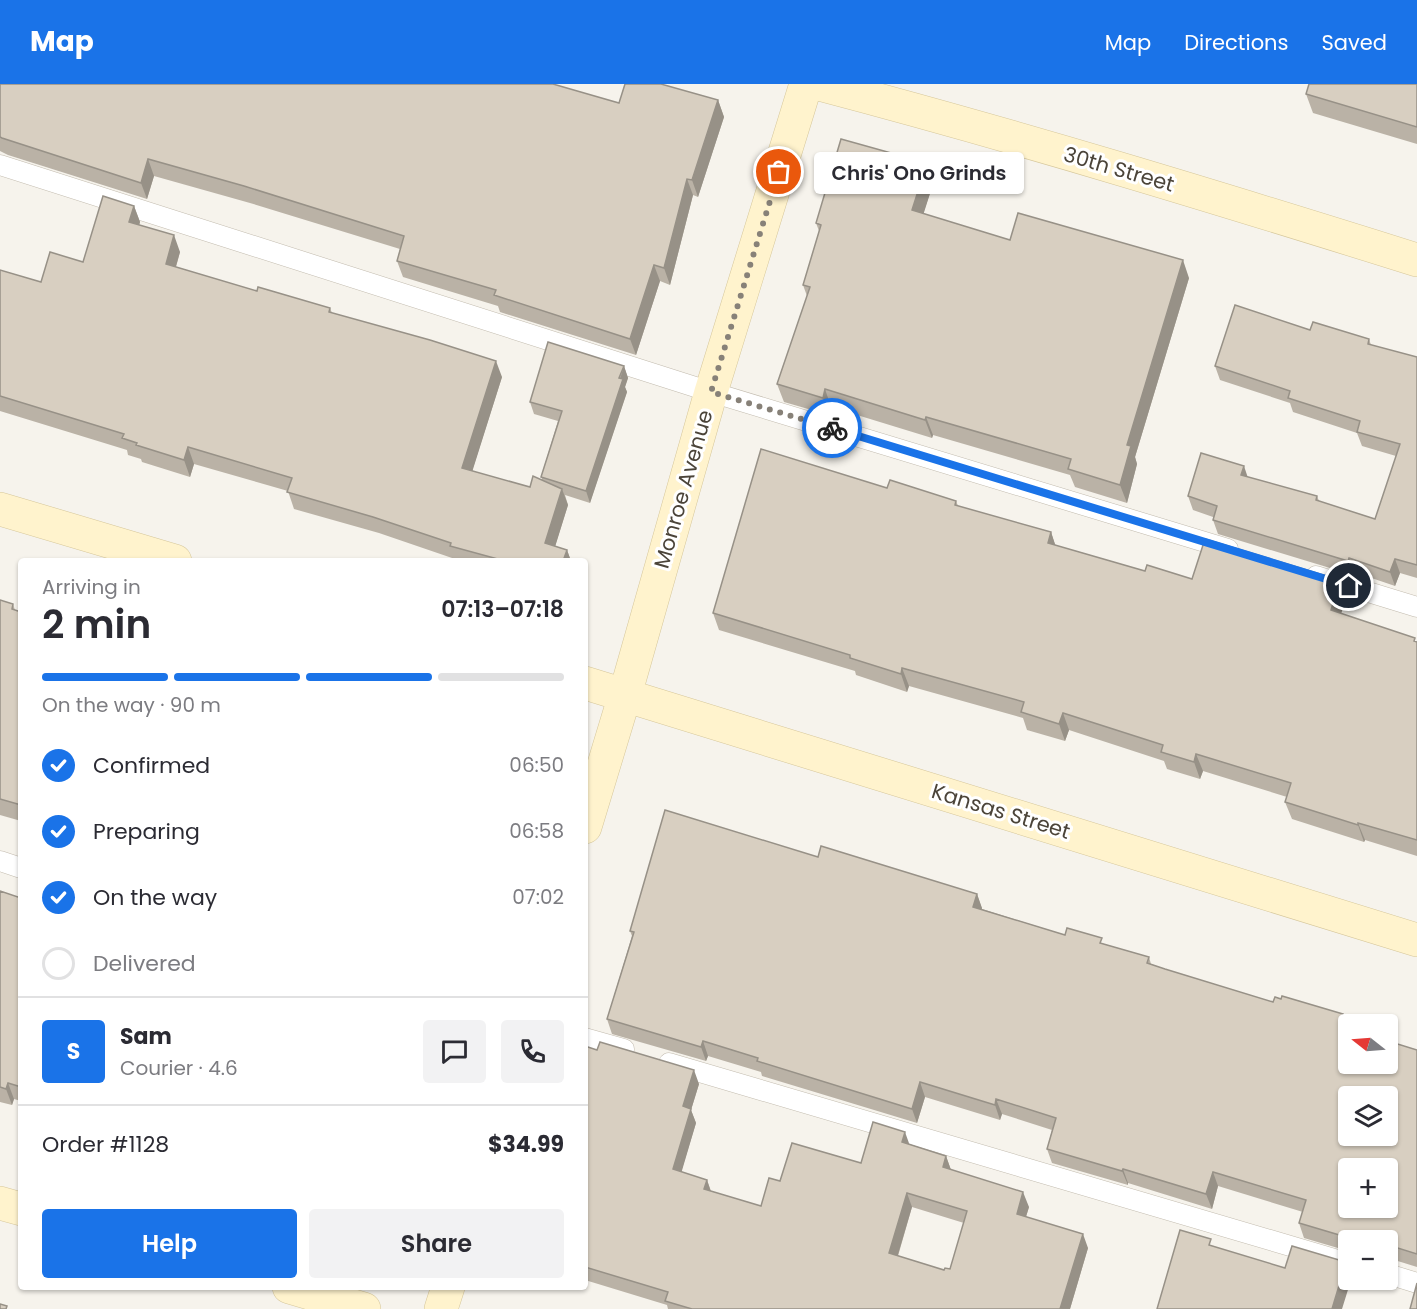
<!DOCTYPE html>
<meta charset="utf-8">
<style>
body{margin:0;font-family:Poppins,sans-serif;background:#f2f2f3;color:#2b2b33;height:100vh;display:flex;flex-direction:column;font-size:22px;white-space:nowrap}
*{box-sizing:border-box;margin:0}
p{font-size:20px;color:#7c7c81}
.icon{flex:none;width:33px;height:33px;fill:none;stroke:currentColor;stroke-width:2;stroke-linecap:round;stroke-linejoin:round}
.map{position:relative;flex:1;overflow:hidden}
.details{position:absolute;left:18px;top:474px;width:570px;height:732px;display:flex;flex-direction:column;background:#fff;border-radius:6px;box-shadow:0 2px 4px #0004}
.details>*{flex:none}
.needle{width:39px;rotate:287deg}
.controls{position:absolute;left:1338px;top:930px;display:grid;gap:12px}
.controls a{display:grid;place-items:center;width:60px;height:60px;border-radius:6px;background:#fff;box-shadow:0 2px 4px #0004;font-size:30px}
.pin{position:absolute;display:grid;place-items:center;width:51px;height:51px;color:#fff;margin:-26px;border:3px solid #fff;border-radius:50%;box-shadow:0 2px 6px #0007}
.courier{position:absolute;display:grid;place-items:center;width:60px;height:60px;margin:-30px;border:4px solid #1a73e8;border-radius:50%;background:#fff;color:#222;box-shadow:0 2px 8px #0007}
.bubble{position:absolute;height:42px;border-radius:6px;background:#fff;box-shadow:0 2px 4px #0004;font-size:20px;font-weight:600;line-height:42px;text-align:center}
.overview em{font-style:normal;font-weight:600}
.overview div{display:flex;flex-direction:column-reverse}
.overview{display:flex;align-items:center;justify-content:space-between;height:102px;padding:0 24px}
h1{font-size:39px;font-weight:600;line-height:45px}
.bar{display:grid;grid-template-columns:repeat(4,1fr);gap:9px 6px;align-content:center;height:72px;padding:0 24px}
.bar i{height:8px;border-radius:4px;background:#e1e1e2}
.bar .active{background:#1a73e8}
.bar p{grid-column:span 4}
.line{display:flex;align-items:center;gap:15px;padding:0 24px;border-top:2px solid #e1e1e2}
.line div{flex:1}
.round{display:grid;place-items:center;flex:none;width:63px;height:63px;border-radius:6px;background:#f2f2f3}
ol{padding:0 24px;list-style:none}
li{display:flex;align-items:center;gap:18px;height:66px}
li p{margin-inline-start:auto}
li .icon{padding:6px;border-radius:50%;background:#1a73e8;color:#fff;stroke-width:4}
li:last-child{color:#7c7c81}
li i{width:33px;height:33px;border:3px solid #e1e1e2;border-radius:50%}
.cta{display:flex;gap:12px;margin-top:auto;padding:12px 24px}
.cta a{flex:1;height:69px;border-radius:6px;background:#1a73e8;color:#fff;font-size:24px;font-weight:600;line-height:69px;text-align:center}
.cta a+a{background:#f2f2f3;color:#2b2b33}
header{display:flex;align-items:center;gap:36px;box-sizing:border-box;height:84px;padding:0 30px;background:#1a73e8;color:#fff}
header strong{font-size:28px}
nav{display:flex;gap:33px;margin-inline-start:auto;font-size:21px}
.map>svg:first-child{display:block}
.lines{fill:none;stroke-linecap:round;stroke-linejoin:round}
.lane-casing{stroke:#c2bbae;stroke-width:21}
.secondary-casing{stroke:#d6c79b;stroke-width:34}
.lane{stroke:#fff;stroke-width:20}
.secondary{stroke:#fff3cd;stroke-width:33}
.wall{fill:#bab2a6;fill-rule:evenodd}
.shaded-wall{fill:#979187}
.building{fill:#d8cfc1;stroke:#979187;stroke-width:1.5;fill-rule:evenodd}
.done{stroke:#878178;stroke-width:6;stroke-dasharray:0 10.8}
.route{stroke:#1a73e8;stroke-width:8}
.labels{text-anchor:middle;dominant-baseline:central;stroke-width:6;stroke-linejoin:round;paint-order:stroke}
.street-label{font-size:21px;fill:#4b4439;stroke:#fff}
</style>
<header>
<strong>Map</strong>
<nav><a>Map</a><a>Directions</a><a>Saved</a></nav>
</header>
<div class="map">
<svg width="1417" height="1225" viewBox="0 0 1417 1225">
<rect width="100%" height="100%" fill="#f6f3ec"/>
<g class="lines">
<!-- lane casing -->
<g class="lane-casing">
<path id="lane" d="M0,81L711,308L1228,465
M1316,492L1417,523
M0,777L21,784
M585,954L624,965
M669,979L1348,1179
M1388,1190L1417,1199"/>
</g>
<!-- secondary casing -->
<g class="secondary-casing">
<path id="secondary" d="M819,0C1020,53 1219,114 1417,176
M0,425L175,477
M585,599L1417,856
M585,743L625,611L711,308L806,0
M0,1119L21,1125
M289,1203L364,1225
M441,1225L448,1203"/>
</g>
<!-- lane -->
<use href="#lane" class="lane"/>
<!-- secondary -->
<use href="#secondary" class="secondary"/>
</g>
<!-- wall -->
<path class="wall" d="M0,0L619,19L718,16L724,33L698,113L693,111L670,201L660,197L636,271L500,228L498,222L403,193L397,177L400,165L250,119L154,92L147,115L8,71L0,67Z
M1417,0V60L1313,29L1306,10Z
M927,79L934,97L923,130L1010,156L1189,194L1135,373L1137,380L1127,419L1075,403L1070,391L933,351L932,354L831,323L829,331L784,318L777,300L807,212L803,201L819,147L816,139Z
M134,122L140,138L139,141L180,168L176,183L257,207L330,224L332,229L502,293L472,387L530,403L542,395L541,393L558,337L534,330L530,318L624,282L628,294L625,303L627,308L590,419L565,411L568,421L555,462L567,466L571,477H455V475L379,449L294,425L288,407L194,380L190,393L142,378L141,375L128,371L127,366L0,327V186L41,198L83,178Z
M1310,246L1369,255L1371,261L1417,273V494L1400,489L1395,502L1354,488L1353,491L1218,450L1213,436V433L1193,426L1188,412L1247,393L1317,412L1319,417L1375,435L1396,372L1362,362L1357,349L1293,328L1290,319L1220,296L1215,282Z
M956,417L958,422L1051,448L1055,461L1145,487L1192,495L1340,496L1346,514L1341,529L1417,558V772L1365,756L1364,758L1292,735L1285,718L1287,713L1203,687L1200,695L1167,685L1164,677L1069,646L1065,657L1027,646L1023,634L909,602L907,608L856,591L855,587L719,546L713,529Z
M0,516L13,520L15,526L21,528V737L0,731Z
M818,773L977,810L982,825L1065,851L1104,860L1149,873L1151,880L1165,885L1273,918L1346,939L1388,955V957L1417,966V1183L1388,1174V1156H1348V1167L1304,1154L1299,1139L1303,1128L1218,1102L1212,1125L1128,1099V1101L1052,1079L1047,1065L1052,1046L1002,1030L1000,1036L925,1013L917,1039L762,992L761,988L708,972L706,977L612,950L607,935L632,852L630,847Z
M0,807L21,814V1017L14,1015L12,1021L0,1018Z
M585,962L699,1000L691,1026L696,1039L681,1088L707,1096L711,1107L761,1122L780,1097L861,1079L909,1060L946,1072L951,1086L1029,1123L1026,1133L1088,1164L1070,1225H668L667,1221L585,1196ZM912,1123L964,1139L950,1185L944,1186L898,1172Z"/>
<!-- shaded-wall -->
<path class="shaded-wall" d="M718,16L724,33L698,113L692,96Z
M148,75L154,92L147,115L141,99Z
M927,79L934,97L919,144L912,126Z
M687,95L693,111L670,201L664,184Z
M134,122L140,138L135,155L129,138Z
M174,151L180,168L172,196L166,180Z
M1183,176L1189,194L1135,373L1137,380L1127,419L1120,401L1127,361Z
M654,181L660,197L636,271L630,255Z
M496,277L502,293L468,401L462,384Z
M624,282L628,294L625,303L627,308L590,419L586,407Z
M825,305L831,323L829,331L823,314Z
M926,333L933,351L932,354L925,336Z
M188,363L194,380L190,393L184,376Z
M1244,382L1249,397L1241,391Z
M562,405L568,421L551,476L545,459Z
M1051,448L1057,466L1048,459Z
M567,466L571,477H563Z
M1349,474L1354,488L1353,491L1348,477Z
M1395,475L1400,489L1395,502L1390,488Z
M1340,496L1346,514L1337,543L1331,526Z
M902,584L909,602L907,608L901,590Z
M1063,629L1069,646L1065,657L1059,640Z
M1196,670L1203,687L1200,695L1194,678Z
M1358,739L1365,756L1364,758L1358,741Z
M977,810L982,824L978,837L973,823Z
M1343,930L1348,945L1340,937Z
M703,957L708,972L706,977L701,963Z
M694,986L699,1000L691,1026L696,1039L678,1100L673,1085L683,1022Z
M920,998L925,1013L917,1039L912,1025Z
M8,999L14,1015L12,1021L6,1005Z
M996,1015L1002,1030L1000,1036L995,1021Z
M905,1048L910,1062L902,1058Z
M946,1072L951,1086L943,1083Z
M1123,1085L1128,1099V1101L1122,1087Z
M1213,1088L1218,1102L1212,1125L1206,1110Z
M707,1096L712,1111L704,1105Z
M1023,1108L1029,1123L1022,1145L1017,1130Z
M907,1109L912,1123L894,1184L889,1169Z
M1083,1150L1088,1164L1070,1225H1060Z
M1347,1175L1348,1178V1196H1351L1342,1225H1332Z"/>
<!-- building -->
<path class="building" d="M0,0H553L619,19L625,0H661L718,16L692,96L687,95L664,184L654,181L630,255L494,211L496,206L397,177L404,152L244,102L148,75L141,99L2,54L0,53Z
M1309,0H1417V43L1306,10Z
M841,55L927,79L912,126L1010,156L1018,129L1183,176L1127,361L1131,362L1120,401L1068,385L1071,375L926,333L925,336L825,305L823,314L777,300L810,203L803,201L821,141L816,139Z
M103,112L134,122L129,138L174,151L166,180L257,207L258,203L330,224L329,228L430,256L496,277L462,384L530,403L533,392L562,405L545,459L567,466L563,477H505L450,462L451,459L373,433L287,408L292,394L188,363L184,376L136,361L137,359L122,354L124,350L0,312V186L41,198L50,168L83,178Z
M1235,221L1310,246L1313,238L1369,255L1368,260L1417,273V481L1395,475L1390,488L1349,474L1348,477L1213,436L1217,422L1188,412L1201,369L1244,382L1241,391L1317,412L1316,416L1375,435L1400,360L1357,348L1360,337L1288,314L1290,307L1215,282Z
M548,258L624,282L619,294L623,295L586,407L541,393L562,327L530,318Z
M761,365L887,404L890,396L956,417L955,421L1051,448L1048,459L1145,487L1147,481L1192,495L1205,455L1340,496L1331,526L1415,554L1414,557L1417,558V756L1358,739V741L1285,718L1291,699L1196,670L1194,678L1161,668L1163,661L1063,629L1059,640L1021,628L1024,618L902,584L901,590L850,574V571L713,529Z
M0,516L13,520L12,525L21,528V721L0,715Z
M665,726L818,773L821,762L977,810L973,823L1065,851L1067,844L1102,854L1100,859L1149,873L1147,879L1165,885L1273,918L1275,913L1281,915L1282,912L1343,930L1340,937L1351,940H1348V980H1388V957L1417,966V1170L1388,1161V1156H1373L1355,1151L1353,1156H1350L1346,1153L1299,1139L1306,1116L1213,1088L1206,1110L1123,1085L1122,1087L1047,1065L1056,1034L996,1015L995,1021L920,998L912,1025L757,977L758,974L703,957L701,963L607,935L634,848L630,847ZM1348,1012H1388V1052H1348ZM1348,1084H1388V1124H1348Z
M0,807L21,814V1003L8,999L6,1005L0,1003Z
M600,958L694,986L683,1022L691,1025L673,1085L707,1096L704,1105L761,1122L769,1094L780,1097L792,1059L861,1079L873,1038L905,1048L902,1058L946,1072L943,1083L1023,1108L1017,1130L1083,1150L1060,1225H692L665,1217L668,1208L585,1183V962L597,966ZM907,1109L967,1127L950,1185L945,1184L944,1186L889,1169Z
M1180,1146L1211,1155L1209,1161L1285,1184L1292,1162L1339,1176L1347,1175L1332,1225H1157Z
M1417,1199V1225H1410Z
M0,1220L7,1222L6,1225H0Z"/>
<g class="lines">
<!-- done -->
<path class="done" d="M779,88L711,308L832,344"/>
<!-- route -->
<path class="route" d="M832,344L1349,502"/>
</g>
<g class="labels">
<!-- street labels -->
<g class="street-label">
<text transform="translate(1119 85) rotate(16)">30th Street</text>
<text transform="translate(683 405) rotate(-74)">Monroe Avenue</text>
<text transform="translate(1001 727) rotate(17)">Kansas Street</text>
</g>
</g>
</svg>
<div class="controls">
<a><svg class="needle" viewBox="-14 -14 28 28"><path d="M0-13l5 13h-10z" fill="#e53935"/><path d="M0 13l5-13h-10z" fill="#7c7c81"/></svg></a>
<a><svg class="icon" aria-label="layers" viewBox="0 0 24 24"><path d="M12 4l9 5-9 5-9-5zM3 14l9 5 9-5"/></svg></a>
<a>+</a>
<a>−</a>
</div>
<div class="pin" style="left:779px;top:88px;background:#ea580c"><svg class="icon" aria-label="bag" viewBox="0 0 24 24"><path d="M5 8h14l-1 12H6zM9 8a3 3 0 0 1 6 0"/></svg></div>
<div class="pin" style="left:1349px;top:502px;background:#1f2937"><svg class="icon" aria-label="home" viewBox="0 0 24 24"><path d="M3 11l9-7 9 7M6 9v11h12V9"/></svg></div>
<div class="courier" style="left:832px;top:344px"><svg class="icon" aria-label="bike" viewBox="0 0 24 24"><circle cx="6" cy="16" r="4"/><circle cx="18" cy="16" r="4"/><path d="M6 16l4-8h5l3 8M10 8l3 8H6M13 5h3"/></svg></div>
<div class="bubble" style="left:814px;top:68px;width:210px">Chris' Ono Grinds</div>
<section class="details">
<div class="overview"><div><h1>2 min</h1><p>Arriving in</p></div><em>07:13–07:18</em></div>
<div class="bar"><i class="active"></i><i class="active"></i><i class="active"></i><i></i><p>On the way · 90 m</p></div>
<ol>
<li><svg class="icon" aria-label="check" viewBox="0 0 24 24"><path d="M5 12l5 5 9-10"/></svg>Confirmed<p>06:50</p></li>
<li><svg class="icon" aria-label="check" viewBox="0 0 24 24"><path d="M5 12l5 5 9-10"/></svg>Preparing<p>06:58</p></li>
<li><svg class="icon" aria-label="check" viewBox="0 0 24 24"><path d="M5 12l5 5 9-10"/></svg>On the way<p>07:02</p></li>
<li><i></i>Delivered</li>
</ol>
<div class="line" style="height:108px"><b class="round" style="background:#1a73e8;color:#fff">S</b><div><b>Sam</b><p>Courier · 4.6</p></div><a class="round"><svg class="icon" aria-label="chat" viewBox="0 0 24 24"><path d="M4 5h16v11H9l-5 4z"/></svg></a><a class="round"><svg class="icon" aria-label="phone" viewBox="0 0 24 24"><path d="M5 4h4l2 5-3 2q2 4 5 5l2-3 5 2v4C11 20 4 13 5 4z"/></svg></a></div>
<div class="line" style="height:78px"><div>Order #1128</div><b>$34.99</b></div>
<div class="cta"><a>Help</a><a>Share</a></div>
</section>
</div>
